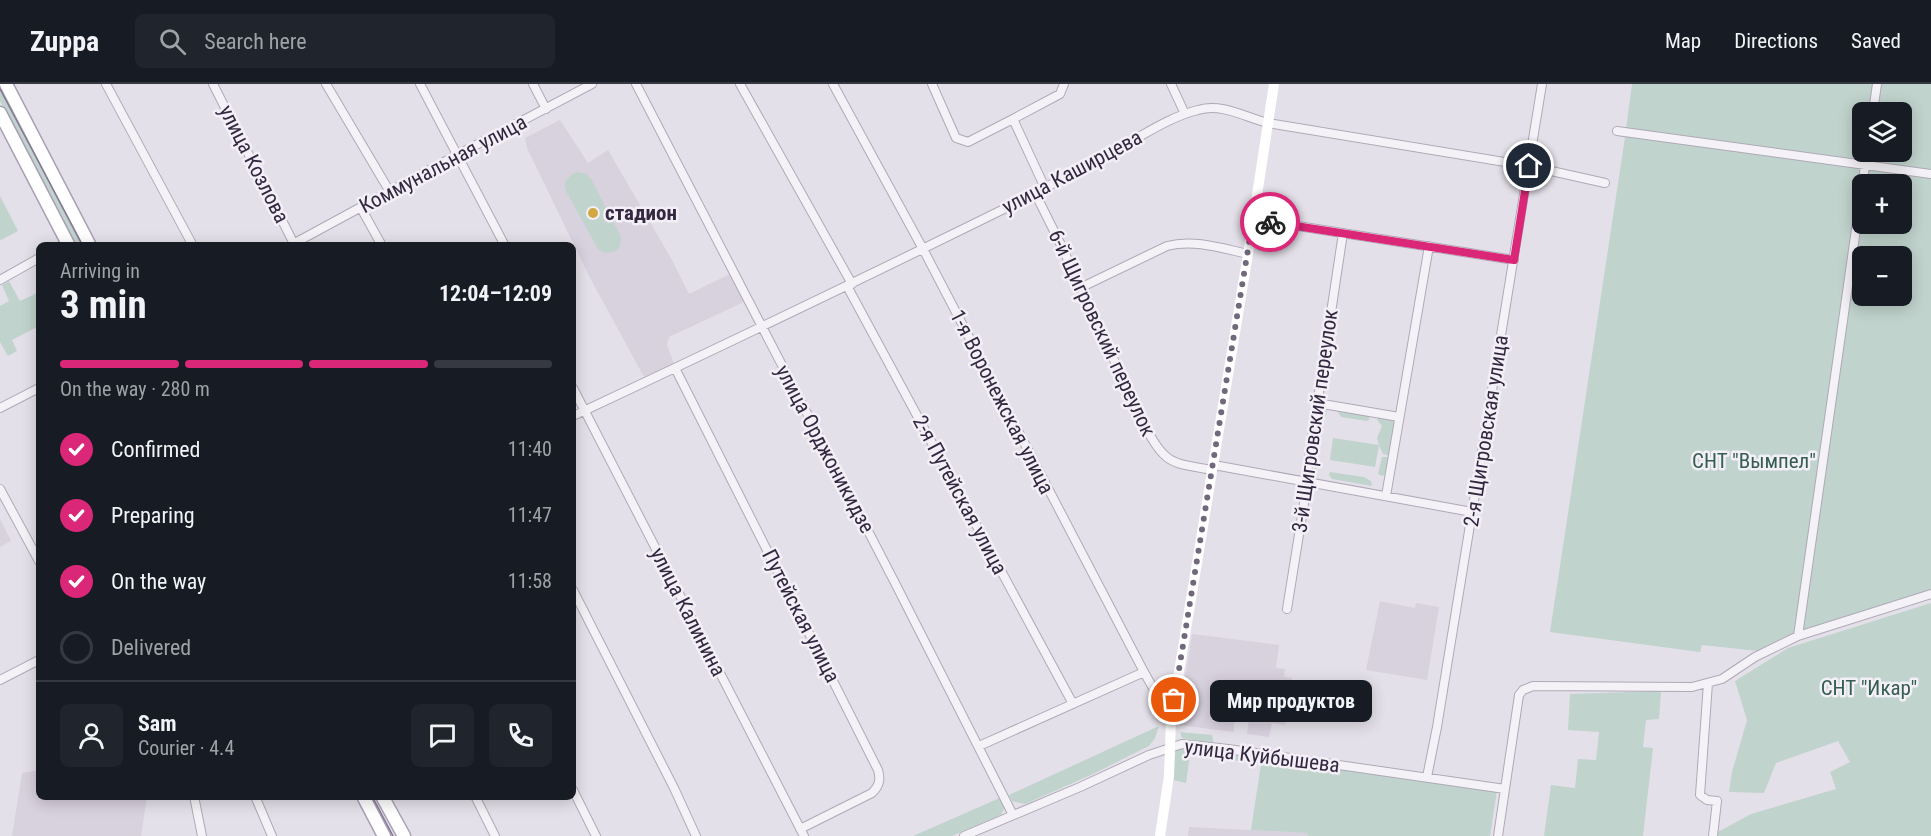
<!DOCTYPE html>
<meta charset="utf-8">
<style>
body{margin:0;font-family:"Roboto Condensed",sans-serif;background:#20242c;color:#f1f3f6;height:100vh;display:flex;flex-direction:column;font-size:22px;white-space:nowrap}
*{box-sizing:border-box;margin:0}
p{font-size:20px;color:#9ea1a6}
.icon{flex:none;width:33px;height:33px;fill:none;stroke:currentColor;stroke-width:2;stroke-linecap:round;stroke-linejoin:round}
.map{position:relative;flex:1;overflow:hidden}
.side{position:absolute;left:36px;top:158px;width:540px;height:558px;display:flex;flex-direction:column;background:#171b24;border-radius:9px;box-shadow:0 3px 15px #0003}
.side>*{flex:none}
.fabs{position:absolute;left:1852px;top:18px;display:grid;gap:12px}
.fabs a{display:grid;place-items:center;width:60px;height:60px;border-radius:9px;background:#171b24;box-shadow:0 3px 15px #0003;font-size:30px}
.pin{position:absolute;display:grid;place-items:center;width:51px;height:51px;color:#fff;margin:-26px;border:3px solid #fff;border-radius:50%;box-shadow:0 2px 6px #0007}
.courier{position:absolute;display:grid;place-items:center;width:60px;height:60px;margin:-30px;border:4px solid #db2777;border-radius:50%;background:#fff;color:#222;box-shadow:0 2px 8px #0007}
.bubble{position:absolute;height:42px;border-radius:9px;background:#171b24;box-shadow:0 3px 15px #0003;font-size:20px;font-weight:700;line-height:42px;text-align:center}
.headline em{font-style:normal;font-weight:700}
.headline div{display:flex;flex-direction:column-reverse}
.headline{display:flex;align-items:center;justify-content:space-between;height:102px;padding:0 24px}
h1{font-size:39px;font-weight:700;line-height:45px}
.bar{display:grid;grid-template-columns:repeat(4,1fr);gap:9px 6px;align-content:center;height:72px;padding:0 24px}
.bar i{height:8px;border-radius:4px;background:#363941}
.bar .on{background:#db2777}
.bar p{grid-column:span 4}
.line{display:flex;align-items:center;gap:15px;padding:0 24px;border-top:2px solid #363941}
.line div{flex:1}
.round{display:grid;place-items:center;flex:none;width:63px;height:63px;border-radius:9px;background:#20242c}
ol{padding:0 24px;list-style:none}
li{display:flex;align-items:center;gap:18px;height:66px}
li p{margin-inline-start:auto}
li .icon{padding:6px;border-radius:50%;background:#db2777;color:#fff;stroke-width:4}
li:last-child{color:#9ea1a6}
li i{width:33px;height:33px;border:3px solid #363941;border-radius:50%}
header{display:flex;align-items:center;gap:36px;box-sizing:border-box;height:84px;padding:0 30px;background:#171b24;border-bottom:2px solid #363941}
header strong{font-size:28px}
nav{display:flex;gap:33px;margin-inline-start:auto;font-size:21px}
.search{width:420px;height:54px;background:#20242c;display:flex;align-items:center;gap:15px;box-sizing:border-box;padding:0 21px;border-radius:9px;color:#9ea1a6;font-size:22px}
.map>svg:first-child{display:block}
.built{fill:#d8d1de}
.green{fill:#c0d3cc;fill-rule:evenodd}
.lines{fill:none;stroke-linecap:round;stroke-linejoin:round}
.street-casing{stroke:#afa9b7;stroke-width:10}
.primary-casing{stroke:#a99fb5;stroke-width:15}
.street{stroke:#f5f2f7;stroke-width:8}
.secondary{stroke:#fff;stroke-width:10}
.primary{stroke:#fff;stroke-width:12}
.tram{stroke:#857993;stroke-width:1.5}
.done{stroke:#72687c;stroke-width:6;stroke-dasharray:0 10.8}
.route{stroke:#db2777;stroke-width:8}
.poi-dot{fill:#d1a841;stroke:#f2eff6;stroke-width:2}
.labels{text-anchor:middle;dominant-baseline:central;stroke-width:5;stroke-linejoin:round;paint-order:stroke}
.street-label{font-size:21px;fill:#342841;stroke:#f2eff6}
.poi-label{font-size:21px;font-weight:bold;fill:#342841;stroke:#f2eff6;text-anchor:start}
.park-label{font-size:21px;fill:#355d50;stroke:#f2eff6}
</style>
<header>
<strong>Zuppa</strong>
<div class="search"><svg class="icon" aria-label="search" viewBox="0 0 24 24"><circle cx="10" cy="10" r="6"/><path d="M15 15l6 6"/></svg>Search here</div>
<nav><a>Map</a><a>Directions</a><a>Saved</a></nav>
</header>
<div class="map">
<svg width="1931" height="752" viewBox="0 0 1931 752">
<rect width="100%" height="100%" fill="#e4e0e9"/>
<!-- built -->
<path class="built" d="M560,36L588,79L608,66L672,176L689,210L732,189L746,217L669,253L667,261L674,280L644,293L589,192L527,64L525,54Z
M0,435L11,457L0,463Z
M1380,517L1415,524L1416,519L1439,523L1427,596L1366,586Z
M1192,550L1279,561L1276,584L1285,585L1284,593L1292,594L1285,641L1272,639L1269,653L1247,650L1249,635L1238,634L1234,639V648L1178,641Z
M39,686V712L147,713L141,752H12L22,689Z
M1189,743L1308,749V752H1188Z"/>
<!-- green -->
<path class="green" d="M1632,0H1931V505L1799,548L1758,567L1702,561L1700,568L1550,548L1624,60ZM1863,28H1902V68H1863ZM1863,100H1902V140H1863ZM1863,172H1902V212H1863Z
M0,2L84,160H76L0,17Z
M577,88L587,90L591,95L621,153L620,162L616,167L605,169L598,165L566,107C562,98 569,91 577,88Z
M0,112L18,147L1,156L0,155Z
M9,197L20,217L39,208V242L12,256L17,267L8,272L0,258V222L9,217L2,201Z
M1323,322L1327,324L1326,332L1323,334L1316,379L1317,389H1313L1320,324Z
M1338,328L1366,331L1369,332V336L1367,337L1341,333Z
M1379,331L1394,333L1396,338L1391,370L1387,371L1383,370L1379,361L1375,383L1330,376L1333,354L1379,361L1377,354L1382,342L1377,336Z
M1382,373H1387L1390,376L1389,389L1382,392L1378,390Z
M1330,388L1364,393L1371,397L1372,402L1332,395L1329,391Z
M1931,519V752H1718V748L1751,730L1836,705L1830,688L1850,678L1838,657L1776,679L1764,709L1729,708L1732,688L1747,636L1735,597L1788,564Z
M1661,607L1659,635L1646,636L1643,663L1653,664L1643,752H1544L1551,701L1575,704L1578,675L1596,676L1599,648L1568,646L1570,610Z
M1159,642L1155,654L1149,662L1091,691L1025,720L1012,717L1009,711Z
M1180,648L1212,651L1214,660L1182,654Z
M1180,663H1184L1497,706L1490,752H1308L1307,749L1251,746L1261,680L1190,670L1186,699L1173,696L1175,669Z
M1002,713L1005,723L1001,731L952,752H913Z"/>
<g class="lines">
<!-- street casing -->
<g class="street-casing">
<path id="street" d="M106,0L192,160
M213,0L294,160
M326,0L390,108
M420,0L504,160
M533,0L546,25
M636,0L894,497L1013,731
M740,0L852,200
M833,0L923,165L1144,588L1171,636
M932,0L956,54L968,58L1013,35L1045,104
M1171,0L1185,30
M1873,28L1877,0
M1013,35L1060,10L1064,0
M1617,47L1931,90
M1035,109L1062,163L1144,341C1166,380 1169,379 1213,386
M361,124L381,160
M1253,135L1514,176
M293,160L457,71L592,0
M0,196L39,174
M847,202L1073,620
M1080,204L1167,162C1194,155 1221,164 1248,170
M675,284L878,686C881,696 879,702 872,709L800,745
M573,304L804,752
M1317,319L1399,333
M0,324L39,304
M573,332C720,263 866,193 1012,121C1051,101 1089,80 1128,59C1150,47 1173,32 1198,26C1223,19 1244,33 1268,39L1529,82L1605,99
M1214,381L1472,428
M0,405L39,477
M1386,412L1429,162
M573,506L674,704L696,752
M1287,525L1306,407L1307,388L1343,149
M1798,552L1867,68
M0,596L39,576
M1708,599L1700,711L1707,716L1717,717L1713,752
M979,662L1144,588
M1427,693L1437,643L1542,0
M573,706L596,752
M194,712L202,752
M255,712L272,752
M475,712L495,752
M964,752L1080,703L1149,671L1182,660L1228,665L1505,705
M1498,752L1519,611L1523,606L1533,602L1692,603L1722,595L1755,573L1798,552L1931,510"/>
</g>
<!-- primary casing -->
<g class="primary-casing">
<path id="primary" d="M6,0L89,160
M0,29L68,160
M363,712L384,752
M382,712L404,752"/>
</g>
<!-- street -->
<use href="#street" class="street"/>
<!-- secondary -->
<path class="secondary" d="M1160,752L1169,692L1171,636L1248,170L1274,0"/>
<!-- primary -->
<use href="#primary" class="primary"/>
<!-- tram -->
<path class="tram" d="M0,5L82,160
M372,712L393,752"/>
</g>
<g class="lines">
<!-- done -->
<path class="done" d="M1174,616L1253,135L1270,138"/>
<!-- route -->
<path class="route" d="M1270,138L1514,176L1529,82"/>
</g>
<!-- markers -->
<circle class="poi-dot" cx="593" cy="129" r="6"/>
<g class="labels">
<!-- street labels -->
<g class="street-label">
<text transform="translate(254 80) rotate(63)">улица Козлова</text>
<text transform="translate(443 80) rotate(-28)">Коммунальная улица</text>
<text transform="translate(1072 88) rotate(-28)">улица Каширцева</text>
<text transform="translate(1102 249) rotate(65)">6-й Щигровский переулок</text>
<text transform="translate(1002 318) rotate(63)">1-я Воронежская улица</text>
<text transform="translate(1315 337) rotate(-82)">3-й Щигровский переулок</text>
<text transform="translate(1486 347) rotate(-81)">2-я Щигровская улица</text>
<text transform="translate(825 365) rotate(62)">улица Орджоникидзе</text>
<text transform="translate(960 411) rotate(62)">2-я Путейская улица</text>
<text transform="translate(688 528) rotate(63)">улица Калинина</text>
<text transform="translate(801 532) rotate(63)">Путейская улица</text>
<text transform="translate(1262 672) rotate(7)">улица Куйбышева</text>
</g>
<!-- poi labels -->
<g class="poi-label">
<text x="605" y="129">стадион</text>
</g>
<!-- park labels -->
<g class="park-label">
<text x="1754" y="377">СНТ "Вымпел"</text>
<text x="1869" y="604">СНТ "Икар"</text>
</g>
</g>
</svg>
<div class="fabs">
<a><svg class="icon" aria-label="layers" viewBox="0 0 24 24"><path d="M12 4l9 5-9 5-9-5zM3 14l9 5 9-5"/></svg></a>
<a>+</a>
<a>−</a>
</div>
<div class="pin" style="left:1174px;top:616px;background:#ea580c"><svg class="icon" aria-label="bag" viewBox="0 0 24 24"><path d="M5 8h14l-1 12H6zM9 8a3 3 0 0 1 6 0"/></svg></div>
<div class="pin" style="left:1529px;top:82px;background:#1f2937"><svg class="icon" aria-label="home" viewBox="0 0 24 24"><path d="M3 11l9-7 9 7M6 9v11h12V9"/></svg></div>
<div class="courier" style="left:1270px;top:138px"><svg class="icon" aria-label="bike" viewBox="0 0 24 24"><circle cx="6" cy="16" r="4"/><circle cx="18" cy="16" r="4"/><path d="M6 16l4-8h5l3 8M10 8l3 8H6M13 5h3"/></svg></div>
<div class="bubble" style="left:1210px;top:596px;width:162px">Мир продуктов</div>
<section class="side">
<div class="headline"><div><h1>3 min</h1><p>Arriving in</p></div><em>12:04–12:09</em></div>
<div class="bar"><i class="on"></i><i class="on"></i><i class="on"></i><i></i><p>On the way · 280 m</p></div>
<ol>
<li><svg class="icon" aria-label="check" viewBox="0 0 24 24"><path d="M5 12l5 5 9-10"/></svg>Confirmed<p>11:40</p></li>
<li><svg class="icon" aria-label="check" viewBox="0 0 24 24"><path d="M5 12l5 5 9-10"/></svg>Preparing<p>11:47</p></li>
<li><svg class="icon" aria-label="check" viewBox="0 0 24 24"><path d="M5 12l5 5 9-10"/></svg>On the way<p>11:58</p></li>
<li><i></i>Delivered</li>
</ol>
<div class="line" style="height:108px"><a class="round"><svg class="icon" aria-label="person" viewBox="0 0 24 24"><circle cx="12" cy="8" r="4"/><path d="M4 21q1-7 8-7t8 7"/></svg></a><div><b>Sam</b><p>Courier · 4.4</p></div><a class="round"><svg class="icon" aria-label="chat" viewBox="0 0 24 24"><path d="M4 5h16v11H9l-5 4z"/></svg></a><a class="round"><svg class="icon" aria-label="phone" viewBox="0 0 24 24"><path d="M5 4h4l2 5-3 2q2 4 5 5l2-3 5 2v4C11 20 4 13 5 4z"/></svg></a></div>
</section>
</div>
